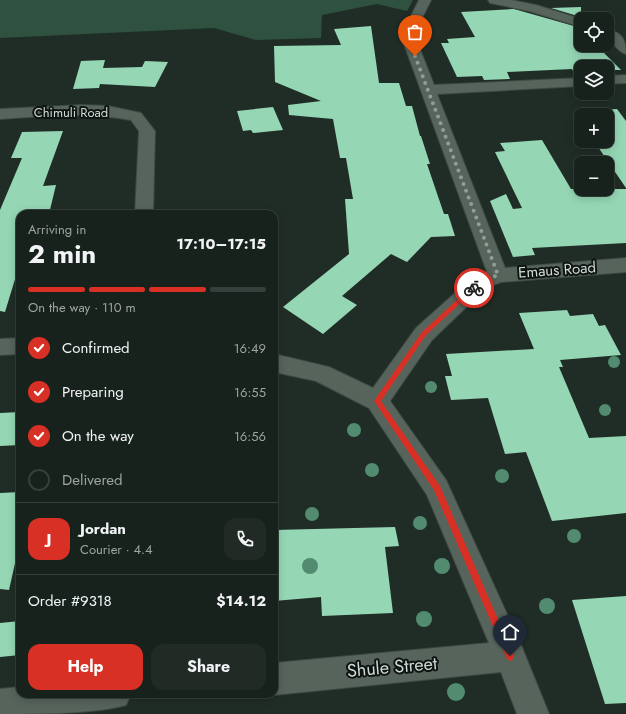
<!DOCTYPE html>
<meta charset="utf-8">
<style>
body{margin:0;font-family:Jost,sans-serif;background:#212a25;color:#f1f3f6;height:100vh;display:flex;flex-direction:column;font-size:15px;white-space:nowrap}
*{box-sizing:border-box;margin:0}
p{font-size:13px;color:#9fa4a3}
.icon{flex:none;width:22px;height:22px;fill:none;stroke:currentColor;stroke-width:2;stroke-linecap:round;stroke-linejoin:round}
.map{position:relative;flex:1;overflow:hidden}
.details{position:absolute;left:16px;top:210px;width:262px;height:488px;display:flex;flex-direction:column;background:#18221c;border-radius:12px;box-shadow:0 2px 10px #0003,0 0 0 1px #363f3b}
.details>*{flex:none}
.tools{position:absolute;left:574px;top:12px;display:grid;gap:8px}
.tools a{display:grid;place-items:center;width:40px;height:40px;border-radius:8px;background:#18221c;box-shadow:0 2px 10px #0003,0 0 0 1px #363f3b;font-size:20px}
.pin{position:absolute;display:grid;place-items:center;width:34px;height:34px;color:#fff;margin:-41px -17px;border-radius:50% 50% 50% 0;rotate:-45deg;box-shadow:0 0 4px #0007}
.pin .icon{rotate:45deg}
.courier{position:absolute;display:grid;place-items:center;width:40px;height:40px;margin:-20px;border:3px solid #d93025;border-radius:50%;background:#fff;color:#222;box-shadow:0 1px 5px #0007}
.head em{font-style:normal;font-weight:700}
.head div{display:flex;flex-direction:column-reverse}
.head{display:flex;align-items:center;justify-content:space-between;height:68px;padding:0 12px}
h1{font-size:26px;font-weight:700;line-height:30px}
.bar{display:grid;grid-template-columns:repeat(4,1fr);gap:6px 4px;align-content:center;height:48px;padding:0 12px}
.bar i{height:5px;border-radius:3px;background:#363f3b}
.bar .active{background:#d93025}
.bar p{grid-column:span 4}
.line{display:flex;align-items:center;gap:10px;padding:0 12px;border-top:1px solid #363f3b}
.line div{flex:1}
.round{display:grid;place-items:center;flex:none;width:42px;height:42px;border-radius:12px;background:#212a25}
ol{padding:0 12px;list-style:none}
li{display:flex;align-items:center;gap:12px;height:44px}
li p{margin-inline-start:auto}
li .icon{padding:4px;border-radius:50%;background:#d93025;color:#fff;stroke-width:4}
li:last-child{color:#9fa4a3}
li i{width:22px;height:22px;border:2px solid #363f3b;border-radius:50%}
.primary-button{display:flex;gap:8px;margin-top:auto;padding:8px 12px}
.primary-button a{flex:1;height:46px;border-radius:12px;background:#d93025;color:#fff;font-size:16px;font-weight:700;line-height:46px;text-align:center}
.primary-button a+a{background:#212a25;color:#f1f3f6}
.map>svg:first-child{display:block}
.green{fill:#2f5240}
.building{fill:#95d7b5}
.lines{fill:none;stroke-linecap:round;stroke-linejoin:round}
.street-casing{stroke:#3d4942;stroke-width:2}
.street{fill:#56645c;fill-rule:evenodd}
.tree{fill:#528b6f}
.route{fill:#d93025}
.done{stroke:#939d98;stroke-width:4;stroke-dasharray:0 7.2}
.labels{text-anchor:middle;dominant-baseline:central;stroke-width:4;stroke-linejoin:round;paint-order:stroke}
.far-street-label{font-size:13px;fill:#d1dad5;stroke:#0e1411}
.street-label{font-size:15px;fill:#d1dad5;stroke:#0e1411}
.near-street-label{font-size:18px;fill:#d1dad5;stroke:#0e1411}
</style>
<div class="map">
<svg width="626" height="714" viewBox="0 0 626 714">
<rect width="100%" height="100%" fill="#202d26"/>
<!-- green -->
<path class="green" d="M0,0H413L407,11L377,4L322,15L321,38L256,40L214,28L0,38Z"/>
<!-- building -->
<path class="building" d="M581,7V17L551,8Z
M514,9L581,28V45H596L621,70H607V67H581V71H573L572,69L507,72L510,79L484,80L482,76L457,77L441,43H449L447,39L475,37L461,12Z
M371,26L379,83H399L406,106H412L420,136H421L430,164H427L444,214H448L455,236L431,237L407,262L391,254L342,296L357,305L323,334L283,307L349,254L345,199H353L346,158H340L333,119L289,115L288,105L321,101L275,82L274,46L341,45L334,29Z
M105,60L103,68L142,67L145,61L168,62L155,87L100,84L99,88L73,89L81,61Z
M273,107L283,130L253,133L251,130L243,131L237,111Z
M617,109L626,121V188L594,141H607V115H581V122L576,115L590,113L588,111Z
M63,131L43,186L56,185L49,214H20V263L5,312L0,311V210L22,158H11L22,132Z
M542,140L571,189H626V243L532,248L535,255L513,257L490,201L506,194L513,209L522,208L495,152L505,151L500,143Z
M567,310L570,316L593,314L599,326L605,325L621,355L560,360L563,367H559L589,438L626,436V513L552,521L526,452L505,454L488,398L451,400L445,376H452L446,354L534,349L519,313Z
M20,412V445L0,446V413Z
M20,492V541L9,590L0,589V493Z
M395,527L399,546L385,547L393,613L322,616L321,597L274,601V530Z
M626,596V703L605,704L572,600Z
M20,621V655L0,657V623Z"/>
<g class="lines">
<!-- street casing -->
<g class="street-casing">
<path id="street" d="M419,0H431L416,30L418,44L434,85L581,78V86L437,94L505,268L626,258V272L501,282L486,288L432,340L390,401L446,480L521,645L549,714H517L501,672L274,695L273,694H274V663L489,643L427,495L369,408L316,381L274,372V354L329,367L373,388L416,328L472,278L487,272L404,44V30Z
M488,0H511L536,5L581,19V27L529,11L490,3Z
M607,29C622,33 626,39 626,54C618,52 614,43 607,38Z
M626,75V83L607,84V76Z
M83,105L108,106L141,113L155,131L153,214H135L139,131L131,120C87,112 44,116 0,119V109Z
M20,338V354L0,355V339Z
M20,687V694H131L126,705C94,714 36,714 0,714V689Z"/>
</g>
<!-- street -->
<use href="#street" class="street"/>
</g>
<!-- trees -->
<g class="tree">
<circle cx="614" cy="362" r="6"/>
<circle cx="431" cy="387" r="6"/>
<circle cx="605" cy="410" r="6"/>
<circle cx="354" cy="430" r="7"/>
<circle cx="372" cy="470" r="7"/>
<circle cx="502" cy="476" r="7"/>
<circle cx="312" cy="514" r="7"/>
<circle cx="420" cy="523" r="7"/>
<circle cx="574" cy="536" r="7"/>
<circle cx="310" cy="566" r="8"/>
<circle cx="442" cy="566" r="8"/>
<circle cx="547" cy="606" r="8"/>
<circle cx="424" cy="619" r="8"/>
<circle cx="456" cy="692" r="9"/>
</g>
<!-- route -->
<path class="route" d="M472,286L477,288L426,335L381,401L440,486L514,656L513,659L510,661L507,659L434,490L374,401L422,332Z"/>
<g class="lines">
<!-- done -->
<path class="done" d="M415,56L498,275L479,283L474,288"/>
</g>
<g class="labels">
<!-- far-street labels -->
<g class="far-street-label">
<text x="71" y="112">Chimuli Road</text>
</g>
<!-- street labels -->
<g class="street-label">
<text transform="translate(557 270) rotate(-4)">Emaus Road</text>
</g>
<!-- near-street labels -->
<g class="near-street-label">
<text transform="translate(392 667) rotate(-5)">Shule Street</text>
</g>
</g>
</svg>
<div class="tools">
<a><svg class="icon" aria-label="locate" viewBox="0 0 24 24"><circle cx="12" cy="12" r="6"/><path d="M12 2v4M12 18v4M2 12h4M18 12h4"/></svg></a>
<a><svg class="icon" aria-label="layers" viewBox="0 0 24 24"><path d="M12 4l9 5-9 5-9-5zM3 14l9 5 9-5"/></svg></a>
<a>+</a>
<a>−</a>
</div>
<div class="pin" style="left:415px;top:56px;background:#ea580c"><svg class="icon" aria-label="bag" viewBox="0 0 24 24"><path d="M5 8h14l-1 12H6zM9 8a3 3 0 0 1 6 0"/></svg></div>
<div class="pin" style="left:510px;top:656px;background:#1f2937"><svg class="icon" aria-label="home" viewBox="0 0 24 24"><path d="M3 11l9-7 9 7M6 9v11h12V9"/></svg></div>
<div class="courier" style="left:474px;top:288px"><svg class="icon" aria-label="bike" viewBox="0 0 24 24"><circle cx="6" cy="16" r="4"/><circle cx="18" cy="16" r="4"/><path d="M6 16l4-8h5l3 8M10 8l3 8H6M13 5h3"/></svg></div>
<section class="details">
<div class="head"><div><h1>2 min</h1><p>Arriving in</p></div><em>17:10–17:15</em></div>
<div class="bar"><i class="active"></i><i class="active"></i><i class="active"></i><i></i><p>On the way · 110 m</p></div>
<ol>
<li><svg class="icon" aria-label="check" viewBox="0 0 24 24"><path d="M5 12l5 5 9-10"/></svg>Confirmed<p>16:49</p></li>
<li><svg class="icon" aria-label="check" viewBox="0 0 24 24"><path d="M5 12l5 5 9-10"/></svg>Preparing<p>16:55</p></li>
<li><svg class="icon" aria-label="check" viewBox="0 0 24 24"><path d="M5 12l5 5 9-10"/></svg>On the way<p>16:56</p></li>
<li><i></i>Delivered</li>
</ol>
<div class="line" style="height:72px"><b class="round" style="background:#d93025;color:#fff">J</b><div><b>Jordan</b><p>Courier · 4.4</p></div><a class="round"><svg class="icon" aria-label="phone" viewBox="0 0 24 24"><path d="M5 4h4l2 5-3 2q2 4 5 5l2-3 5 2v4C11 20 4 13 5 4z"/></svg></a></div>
<div class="line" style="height:52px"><div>Order #9318</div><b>$14.12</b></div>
<div class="primary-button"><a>Help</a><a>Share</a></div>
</section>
</div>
